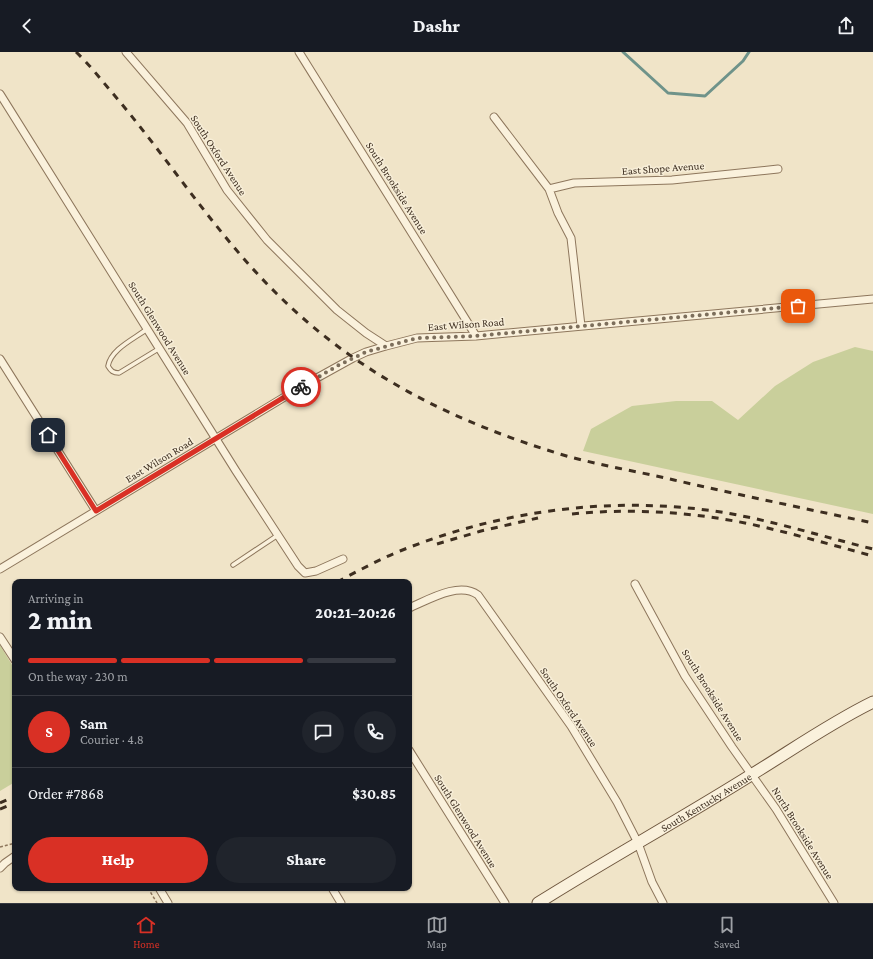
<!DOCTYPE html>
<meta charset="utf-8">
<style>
body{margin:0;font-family:"Crimson Pro",serif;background:#20242c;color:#f1f3f6;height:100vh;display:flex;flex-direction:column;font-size:15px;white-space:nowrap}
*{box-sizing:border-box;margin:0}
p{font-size:13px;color:#9ea1a6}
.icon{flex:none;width:22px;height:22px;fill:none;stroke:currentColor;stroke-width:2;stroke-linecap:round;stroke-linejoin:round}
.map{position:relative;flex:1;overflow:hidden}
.sheet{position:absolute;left:12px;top:527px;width:400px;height:312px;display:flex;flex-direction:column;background:#171b24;border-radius:8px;box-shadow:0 1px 3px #0004}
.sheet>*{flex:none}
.pin{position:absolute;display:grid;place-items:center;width:34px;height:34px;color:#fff;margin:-17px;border-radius:8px;box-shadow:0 2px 6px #0006}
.courier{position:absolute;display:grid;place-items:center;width:40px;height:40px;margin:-20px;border:3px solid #d93025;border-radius:50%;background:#fff;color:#222;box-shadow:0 1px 5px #0007}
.overview em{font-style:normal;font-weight:800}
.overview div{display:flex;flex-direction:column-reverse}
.overview{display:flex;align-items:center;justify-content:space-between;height:68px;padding:0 16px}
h1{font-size:26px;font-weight:800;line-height:30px}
.bar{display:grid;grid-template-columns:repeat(4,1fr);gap:6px 4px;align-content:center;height:48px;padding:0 16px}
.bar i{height:5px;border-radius:3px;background:#363941}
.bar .selected{background:#d93025}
.bar p{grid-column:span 4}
.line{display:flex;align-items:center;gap:10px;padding:0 16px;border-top:1px solid #363941}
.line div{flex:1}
.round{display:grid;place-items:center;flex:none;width:42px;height:42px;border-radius:21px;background:#20242c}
.action{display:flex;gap:8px;margin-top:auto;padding:8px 16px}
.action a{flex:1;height:46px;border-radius:24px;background:#d93025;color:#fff;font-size:16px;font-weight:800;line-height:46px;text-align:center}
.action a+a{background:#20242c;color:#f1f3f6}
header{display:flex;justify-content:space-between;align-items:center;height:52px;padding:0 16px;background:#171b24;font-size:18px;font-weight:800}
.tabs{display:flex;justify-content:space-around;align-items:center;height:56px;border-top:1px solid #363941;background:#171b24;font-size:11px;color:#9ea1a6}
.tabs a{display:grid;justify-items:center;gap:2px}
.tabs .selected{color:#d93025}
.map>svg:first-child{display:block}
.green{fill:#c9cf9b}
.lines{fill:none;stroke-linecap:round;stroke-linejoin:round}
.stream{stroke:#6f938a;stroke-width:3}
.lane-casing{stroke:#8d765c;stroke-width:5.5}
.street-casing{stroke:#8d765c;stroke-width:9}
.secondary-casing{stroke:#6f573f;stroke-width:13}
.path{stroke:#8d765c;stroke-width:1.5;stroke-dasharray:3 2;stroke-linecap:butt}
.lane{stroke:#faf1dc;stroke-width:3.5}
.street{stroke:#faf1dc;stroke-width:7}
.secondary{stroke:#faf1dc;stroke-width:11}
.rail{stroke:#3d2e20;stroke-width:3;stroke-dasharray:7 7;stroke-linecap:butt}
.done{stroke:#7c6e5b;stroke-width:4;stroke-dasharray:0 7.2}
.route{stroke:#d93025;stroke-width:5}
.labels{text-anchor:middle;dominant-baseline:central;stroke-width:3;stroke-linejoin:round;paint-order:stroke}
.street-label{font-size:11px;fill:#3d2e20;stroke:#f7eed8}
</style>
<header><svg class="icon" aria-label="back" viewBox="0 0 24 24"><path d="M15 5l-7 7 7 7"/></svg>Dashr<svg class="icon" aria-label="share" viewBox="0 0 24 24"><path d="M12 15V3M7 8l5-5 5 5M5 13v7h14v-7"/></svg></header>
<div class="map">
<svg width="873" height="851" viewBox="0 0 873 851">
<rect width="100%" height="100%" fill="#f0e4c8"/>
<!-- green -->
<path class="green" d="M855,295L873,299V462L583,399L591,377L632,354L676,349H712L738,368L775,334L813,310Z
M0,593L15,618V730L0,739Z"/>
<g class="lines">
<!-- stream -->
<path class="stream" d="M623,0L668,41L705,44L743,9L749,0"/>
<!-- lane casing -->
<g class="lane-casing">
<path id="lane" d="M147,277C134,287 111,297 108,314C111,319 113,321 119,321L160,296
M233,513L278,483"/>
</g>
<!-- street casing -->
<g class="street-casing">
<path id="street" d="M126,0L187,71L227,138L267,188L337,258L366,281L386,294
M299,0L476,284
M0,42L236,419L298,514L305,521L316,519L343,507
M494,65L549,137L558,161L571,186L581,274
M549,137L574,131L672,128L778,117
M0,307L96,459
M0,517L306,332L353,306L366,300L386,294L417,286L476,284L873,247
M635,532L685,624L732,695L776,757L834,851
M409,556C428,548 459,529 478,543L571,674L617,750L638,791L652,830L663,851
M0,585L15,608
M409,698L505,851
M0,816L5,811L15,804
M159,836L168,851
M332,836L341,851"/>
</g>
<!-- secondary casing -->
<g class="secondary-casing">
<g id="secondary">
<path id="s1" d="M538,851C608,807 681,767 751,723C792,698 830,671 873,650"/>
</g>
</g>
<!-- path -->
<path class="path" d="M0,795L15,791
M148,836L157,851"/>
<!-- lane -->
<use href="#lane" class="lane"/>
<!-- street -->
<use href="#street" class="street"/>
<!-- secondary -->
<use href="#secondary" class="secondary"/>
<!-- rail -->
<path class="rail" d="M76,0C90,13 102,29 115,44C170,109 216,182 277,242C361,325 458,372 570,405C604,414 640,420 674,428C740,443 807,457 873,471
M572,462C631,456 692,460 750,472C791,481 832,493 873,504
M437,492L481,479L538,466
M337,530C358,519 378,508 400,499C499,459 608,444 714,459C768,467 820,484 873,497
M0,751L15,744
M0,757L15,751"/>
</g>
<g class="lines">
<!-- done -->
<path class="done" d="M301,335L339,313L366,300L417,286L476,284L798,254"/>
<!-- route -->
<path class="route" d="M48,383L96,459L301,335"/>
</g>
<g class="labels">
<!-- street labels -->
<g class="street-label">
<text transform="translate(219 103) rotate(57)">South Oxford Avenue</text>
<text transform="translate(663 116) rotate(-4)">East Shope Avenue</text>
<text transform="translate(397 136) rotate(58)">South Brookside Avenue</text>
<text transform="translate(466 272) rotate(-4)">East Wilson Road</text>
<text transform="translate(160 276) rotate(58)">South Glenwood Avenue</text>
<text transform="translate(159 408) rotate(-31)">East Wilson Road</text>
<text transform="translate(713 643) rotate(58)">South Brookside Avenue</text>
<text transform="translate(569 655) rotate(56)">South Oxford Avenue</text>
<text stroke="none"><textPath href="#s1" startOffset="196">South Kentucky Avenue</textPath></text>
<text transform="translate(466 769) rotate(58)">South Glenwood Avenue</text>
<text transform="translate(803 781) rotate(58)">North Brookside Avenue</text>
</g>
</g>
</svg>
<div class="pin" style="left:798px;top:254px;background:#ea580c"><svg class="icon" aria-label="bag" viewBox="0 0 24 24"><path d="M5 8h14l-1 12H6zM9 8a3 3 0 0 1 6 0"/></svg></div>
<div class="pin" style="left:48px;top:383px;background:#1f2937"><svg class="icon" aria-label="home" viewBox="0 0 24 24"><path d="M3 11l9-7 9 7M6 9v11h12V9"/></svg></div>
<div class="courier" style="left:301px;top:335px"><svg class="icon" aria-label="bike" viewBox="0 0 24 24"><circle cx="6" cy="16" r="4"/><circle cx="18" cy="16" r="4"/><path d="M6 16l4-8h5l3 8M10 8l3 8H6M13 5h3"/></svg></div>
<section class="sheet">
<div class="overview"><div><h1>2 min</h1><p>Arriving in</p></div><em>20:21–20:26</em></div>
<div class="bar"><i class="selected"></i><i class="selected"></i><i class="selected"></i><i></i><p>On the way · 230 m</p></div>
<div class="line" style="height:72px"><b class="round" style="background:#d93025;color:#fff">S</b><div><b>Sam</b><p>Courier · 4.8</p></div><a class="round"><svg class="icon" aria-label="chat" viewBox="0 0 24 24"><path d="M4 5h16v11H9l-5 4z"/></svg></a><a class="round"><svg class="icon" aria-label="phone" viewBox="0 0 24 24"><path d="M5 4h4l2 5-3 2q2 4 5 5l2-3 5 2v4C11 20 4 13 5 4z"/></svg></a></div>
<div class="line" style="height:52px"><div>Order #7868</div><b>$30.85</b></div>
<div class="action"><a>Help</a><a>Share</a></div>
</section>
</div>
<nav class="tabs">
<a class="selected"><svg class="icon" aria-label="home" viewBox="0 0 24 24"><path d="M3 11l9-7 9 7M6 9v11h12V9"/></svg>Home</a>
<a><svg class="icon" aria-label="map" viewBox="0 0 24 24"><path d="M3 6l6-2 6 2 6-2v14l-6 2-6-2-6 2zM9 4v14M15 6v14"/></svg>Map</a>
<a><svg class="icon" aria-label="saved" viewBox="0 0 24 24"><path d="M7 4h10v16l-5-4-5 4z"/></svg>Saved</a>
</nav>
